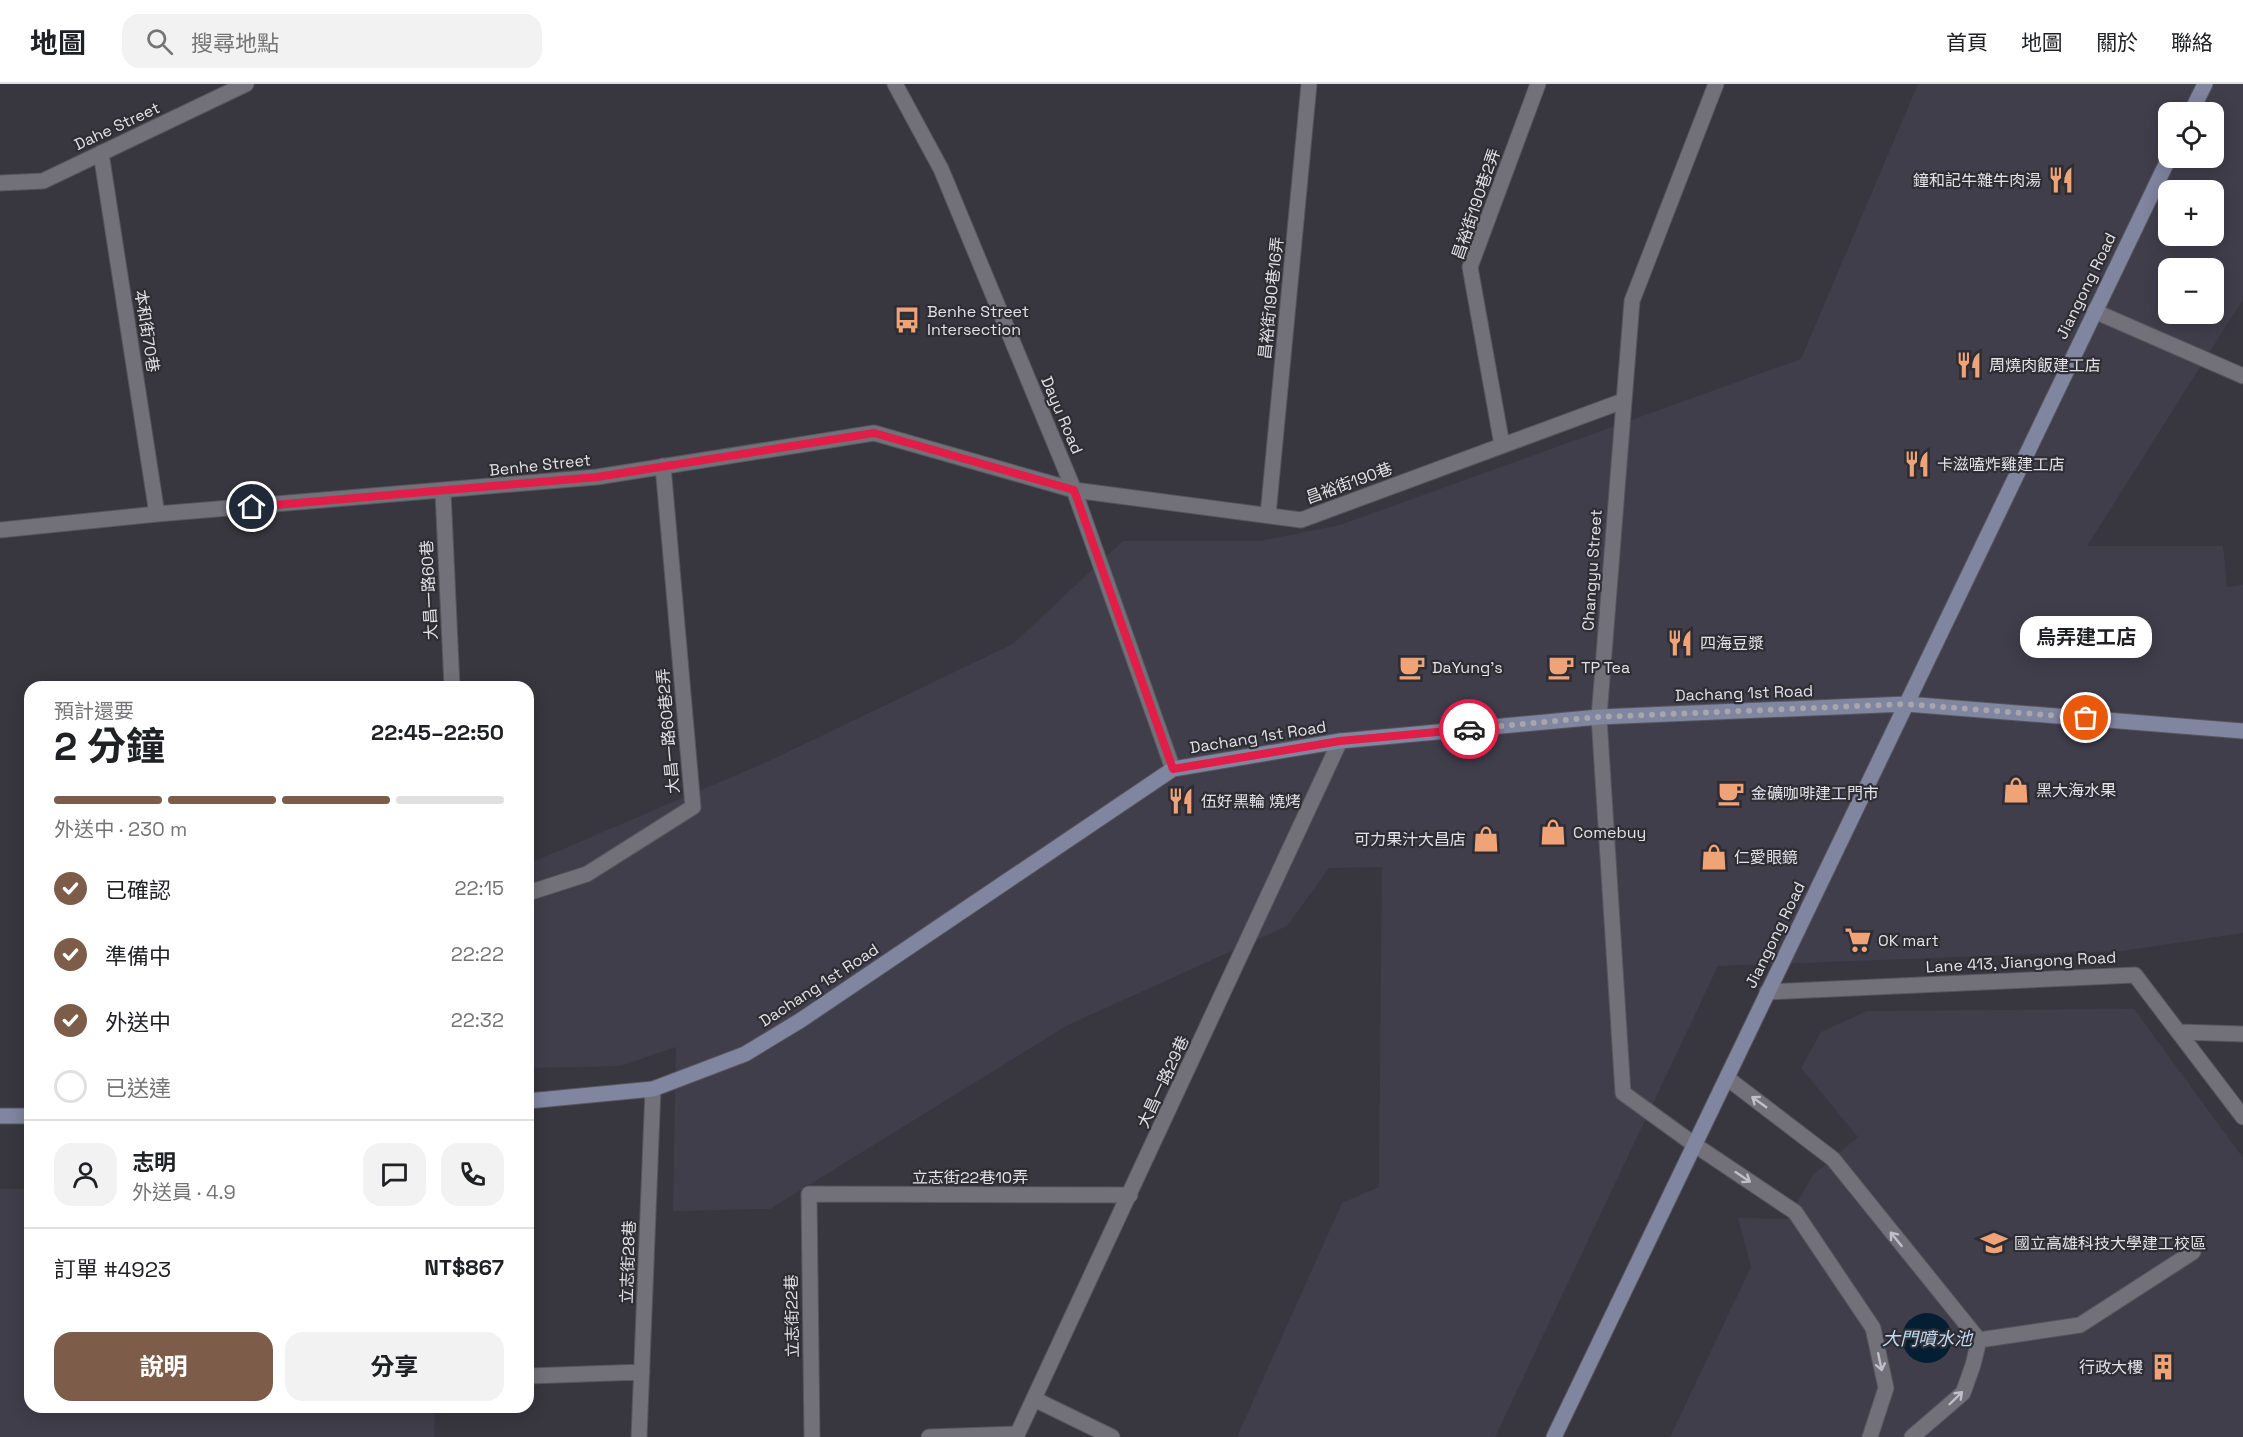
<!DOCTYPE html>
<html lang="zh-TW">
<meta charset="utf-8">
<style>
body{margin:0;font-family:"Space Grotesk","Noto Sans TC",sans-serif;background:#f2f2f2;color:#202124;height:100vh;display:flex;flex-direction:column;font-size:22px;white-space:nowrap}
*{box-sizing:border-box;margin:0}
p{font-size:20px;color:#757577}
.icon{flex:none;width:33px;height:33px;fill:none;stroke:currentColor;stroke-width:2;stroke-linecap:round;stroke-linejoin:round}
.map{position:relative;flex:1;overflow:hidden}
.details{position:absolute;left:24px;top:597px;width:510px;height:732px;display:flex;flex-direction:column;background:#fff;border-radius:18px;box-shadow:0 3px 15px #0003}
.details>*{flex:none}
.controls{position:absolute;left:2158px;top:18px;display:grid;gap:12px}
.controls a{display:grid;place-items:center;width:66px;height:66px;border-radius:12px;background:#fff;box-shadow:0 3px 15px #0003;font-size:30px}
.pin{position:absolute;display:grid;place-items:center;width:51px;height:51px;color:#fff;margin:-26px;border:3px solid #fff;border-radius:50%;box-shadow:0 2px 6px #0007}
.courier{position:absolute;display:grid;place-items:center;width:60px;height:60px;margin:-30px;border:4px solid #e11d48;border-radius:50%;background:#fff;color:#222;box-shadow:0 2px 8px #0007}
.bubble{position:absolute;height:42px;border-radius:18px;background:#fff;box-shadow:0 3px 15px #0003;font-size:20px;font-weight:700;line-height:42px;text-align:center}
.overview em{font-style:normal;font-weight:700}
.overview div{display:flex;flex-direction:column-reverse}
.overview{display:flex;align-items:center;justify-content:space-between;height:102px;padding:0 30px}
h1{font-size:39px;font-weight:700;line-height:45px}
.bar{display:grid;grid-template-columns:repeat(4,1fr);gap:9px 6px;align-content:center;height:72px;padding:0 30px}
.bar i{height:8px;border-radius:4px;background:#e0e0e0}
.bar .active{background:#7d5c49}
.bar p{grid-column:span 4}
.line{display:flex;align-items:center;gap:15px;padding:0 30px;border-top:2px solid #e0e0e0}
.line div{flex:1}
.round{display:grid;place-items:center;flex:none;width:63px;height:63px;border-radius:18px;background:#f2f2f2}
ol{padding:0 30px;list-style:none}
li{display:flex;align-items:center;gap:18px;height:66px}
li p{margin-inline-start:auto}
li .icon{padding:6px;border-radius:50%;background:#7d5c49;color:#fff;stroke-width:4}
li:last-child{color:#757577}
li i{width:33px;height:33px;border:3px solid #e0e0e0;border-radius:50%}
.action{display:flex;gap:12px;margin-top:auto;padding:12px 30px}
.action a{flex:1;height:69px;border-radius:18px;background:#7d5c49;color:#fff;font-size:24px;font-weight:700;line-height:69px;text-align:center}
.action a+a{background:#f2f2f2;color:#202124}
header{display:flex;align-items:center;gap:36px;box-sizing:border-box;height:84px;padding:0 30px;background:#fff;border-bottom:2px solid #e0e0e0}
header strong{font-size:28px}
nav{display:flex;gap:33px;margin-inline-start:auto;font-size:21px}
.search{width:420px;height:54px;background:#f2f2f2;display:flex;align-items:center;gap:15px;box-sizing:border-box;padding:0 21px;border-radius:18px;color:#757577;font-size:22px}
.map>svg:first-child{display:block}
.built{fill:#413e4c;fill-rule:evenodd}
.water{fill:#041e33}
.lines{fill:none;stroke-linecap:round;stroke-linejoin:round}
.lane-casing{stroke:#55555b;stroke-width:17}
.street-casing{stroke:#55555b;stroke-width:17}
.secondary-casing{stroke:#55555b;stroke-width:17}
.lane{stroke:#727079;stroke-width:15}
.street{stroke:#727079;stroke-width:15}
.secondary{stroke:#8085a0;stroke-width:15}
.oneway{stroke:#c0bfc5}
.done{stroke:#a6a6ac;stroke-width:6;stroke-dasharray:0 10.8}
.route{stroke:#e11d48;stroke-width:8}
.labels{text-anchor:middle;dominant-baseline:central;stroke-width:4.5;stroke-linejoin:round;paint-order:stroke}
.street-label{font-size:16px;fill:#e1e1e6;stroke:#2e2d34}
.poi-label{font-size:16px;fill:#e1e1e6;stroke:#2e2d34;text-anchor:start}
.water-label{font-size:18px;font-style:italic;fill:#bfdbf5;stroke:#2e2d34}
</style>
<header>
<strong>地圖</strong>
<div class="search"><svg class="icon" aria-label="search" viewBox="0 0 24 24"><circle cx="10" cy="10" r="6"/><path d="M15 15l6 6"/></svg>搜尋地點</div>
<nav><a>首頁</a><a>地圖</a><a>關於</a><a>聯絡</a></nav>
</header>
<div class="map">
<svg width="2243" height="1353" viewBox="0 0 2243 1353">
<rect width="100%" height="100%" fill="#38373f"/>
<!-- built -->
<path class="built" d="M1918,0H2243V215L2087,462H2223L2227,503L2243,501V849L2122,867L1718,882L1495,1353H1237L1342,1119L1379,1103L1382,783L1329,784L1287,842L1068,941L770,1125L673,1127L676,963L620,982L528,984V780L769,677L1013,560L1123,457H1260L1340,441L1801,275ZM2169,28H2214V74H2169ZM2169,106H2214V152H2169ZM2169,184H2214V230H2169Z
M2134,925L2243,1074V1353H1670L1751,1183L1738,1134L1787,1135L1813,1091L1858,1053L1801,984L1821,948L1867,927Z
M0,1105H30V1323H435L434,1353H0Z"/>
<!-- water -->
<path class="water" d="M1902 1254a25 25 0 1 1 50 0a25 25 0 1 1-50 0Z"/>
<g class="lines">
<!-- lane casing -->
<g class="lane-casing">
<path id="lane" d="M1727,994L1833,1075L1979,1256L1973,1281L1963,1309L1912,1353
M1695,1061L1795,1128L1873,1244L1886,1304L1870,1353
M1979,1256L2080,1241L2193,1168"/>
</g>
<!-- street casing -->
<g class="street-casing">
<path id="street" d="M895,0L941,85L1074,406L1173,685
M101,69L157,430
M0,99L43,97L246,0
M2094,227L2243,292
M1502,361L1470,183L1538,0
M443,408L452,603
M1268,431L1309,0
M0,446L157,430L597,393L874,349L1074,406L1301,436L1623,317
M528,809L587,790L693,723L663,382
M1767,908L2135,891L2243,1033
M2179,948L2243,950
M1695,1061L1623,1009L1599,633L1632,217L1716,0
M528,1292L642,1288
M1034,1315L1112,1353
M639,1353L653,1005
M812,1353L809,1110L1130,1111
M929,1353L1017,1350
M1016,1353L1340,657"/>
</g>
<!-- secondary casing -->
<g class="secondary-casing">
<path id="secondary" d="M2191,28L2205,0
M528,1017L653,1005L745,970L801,936L1173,685L1340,657L1599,633L1906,620L2243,647
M0,1032H30
M1554,1353L2169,74"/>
</g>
<!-- lane -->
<use href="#lane" class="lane"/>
<!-- street -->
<use href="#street" class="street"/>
<!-- secondary -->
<use href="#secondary" class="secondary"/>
</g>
<!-- one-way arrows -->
<defs><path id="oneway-shaft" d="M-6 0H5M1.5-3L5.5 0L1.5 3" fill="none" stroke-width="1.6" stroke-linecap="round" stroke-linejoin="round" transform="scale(1.5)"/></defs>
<g class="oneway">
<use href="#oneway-shaft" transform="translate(1759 1018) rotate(-144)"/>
<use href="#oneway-shaft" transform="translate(1743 1093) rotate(34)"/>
<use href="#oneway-shaft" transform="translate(1896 1155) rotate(-129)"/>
<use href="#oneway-shaft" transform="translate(1880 1278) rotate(78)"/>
<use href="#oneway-shaft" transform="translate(1956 1314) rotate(-44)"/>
</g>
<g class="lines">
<!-- done -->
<path class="done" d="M1469,645L1599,633L1906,620L2086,634"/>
<!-- route -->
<path class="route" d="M252,423L597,393L874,349L1074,406L1173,685L1340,657L1469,645"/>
</g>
<!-- icons -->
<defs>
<g id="restaurant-bare" transform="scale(2.07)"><path d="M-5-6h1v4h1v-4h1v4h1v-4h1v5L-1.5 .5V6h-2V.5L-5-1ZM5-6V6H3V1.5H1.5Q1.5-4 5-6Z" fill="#efa377" stroke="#2e2d34" stroke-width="2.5" paint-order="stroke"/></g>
<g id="bus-bare" transform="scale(2.07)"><path d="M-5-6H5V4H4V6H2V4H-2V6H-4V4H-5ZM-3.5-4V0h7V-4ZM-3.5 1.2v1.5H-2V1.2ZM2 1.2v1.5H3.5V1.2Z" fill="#efa377" stroke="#2e2d34" stroke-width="2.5" paint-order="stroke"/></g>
<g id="cafe-bare" transform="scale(2.07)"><path d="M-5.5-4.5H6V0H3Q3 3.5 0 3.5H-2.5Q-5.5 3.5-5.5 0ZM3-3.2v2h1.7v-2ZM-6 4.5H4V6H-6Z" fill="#efa377" stroke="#2e2d34" stroke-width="2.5" paint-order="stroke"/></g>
<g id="shop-bare" transform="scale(2.07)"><path d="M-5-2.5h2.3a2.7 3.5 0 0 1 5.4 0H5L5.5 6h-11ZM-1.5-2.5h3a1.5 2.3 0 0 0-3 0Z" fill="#efa377" stroke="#2e2d34" stroke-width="2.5" paint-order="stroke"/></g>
<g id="supermarket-bare" transform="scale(2.07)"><path d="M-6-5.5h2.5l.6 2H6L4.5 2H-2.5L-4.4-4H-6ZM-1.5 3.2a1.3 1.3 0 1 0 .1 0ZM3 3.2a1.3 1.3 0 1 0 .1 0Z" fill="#efa377" stroke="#2e2d34" stroke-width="2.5" paint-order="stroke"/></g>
<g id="university-bare" transform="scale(2.07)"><path d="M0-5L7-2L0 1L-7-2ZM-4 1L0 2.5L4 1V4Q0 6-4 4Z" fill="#efa377" stroke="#2e2d34" stroke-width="2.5" paint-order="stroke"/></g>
<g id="building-bare" transform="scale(2.07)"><path d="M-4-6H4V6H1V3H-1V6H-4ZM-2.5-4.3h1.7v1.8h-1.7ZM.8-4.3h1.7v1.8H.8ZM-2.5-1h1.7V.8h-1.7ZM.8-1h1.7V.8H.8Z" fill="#efa377" stroke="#2e2d34" stroke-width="2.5" paint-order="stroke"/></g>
</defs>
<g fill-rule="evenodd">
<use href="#restaurant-bare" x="2061" y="96"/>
<use href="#bus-bare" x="907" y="236"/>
<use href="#restaurant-bare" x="1969" y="281"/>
<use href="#restaurant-bare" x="1917" y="380"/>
<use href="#restaurant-bare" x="1680" y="559"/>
<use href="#cafe-bare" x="1412" y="583"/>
<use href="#cafe-bare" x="1561" y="583"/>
<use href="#shop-bare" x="2016" y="706"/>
<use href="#cafe-bare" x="1731" y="709"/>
<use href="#restaurant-bare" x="1181" y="717"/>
<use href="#shop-bare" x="1553" y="748"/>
<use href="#shop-bare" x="1486" y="755"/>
<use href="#shop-bare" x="1714" y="773"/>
<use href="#supermarket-bare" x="1858" y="856"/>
<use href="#university-bare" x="1994" y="1159"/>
<use href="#building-bare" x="2163" y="1283"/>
</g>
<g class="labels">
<!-- street labels -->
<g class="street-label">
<text transform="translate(117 42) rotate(-25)">Dahe Street</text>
<text transform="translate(1476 120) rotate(-71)">昌裕街190巷2弄</text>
<text transform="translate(2086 202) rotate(-64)">Jiangong Road</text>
<text transform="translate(1271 214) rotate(-84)">昌裕街190巷16弄</text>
<text transform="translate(147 247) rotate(81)">本和街70巷</text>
<text transform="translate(1062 331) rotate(67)">Dayu Road</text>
<text transform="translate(540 381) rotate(-6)">Benhe Street</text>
<text transform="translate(1349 399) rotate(-20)">昌裕街190巷</text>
<text transform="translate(1592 486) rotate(-86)">Changyu Street</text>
<text transform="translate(429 506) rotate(-93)">大昌一路60巷</text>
<text transform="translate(1744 609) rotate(-2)">Dachang 1st Road</text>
<text transform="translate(668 647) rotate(-95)">大昌一路60巷2弄</text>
<text transform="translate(1258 653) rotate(-9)">Dachang 1st Road</text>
<text transform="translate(1775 851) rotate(-64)">Jiangong Road</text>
<text transform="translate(2021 878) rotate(-3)">Lane 413, Jiangong Road</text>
<text transform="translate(819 901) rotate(-33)">Dachang 1st Road</text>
<text transform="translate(1163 998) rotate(-65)">大昌一路29巷</text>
<text x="970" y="1093">立志街22巷10弄</text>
<text transform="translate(628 1178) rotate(-88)">立志街28巷</text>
<text transform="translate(792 1232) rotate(-91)">立志街22巷</text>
</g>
<!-- poi labels -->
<g class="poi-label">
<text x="2041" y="96" text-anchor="end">鐘和記牛雜牛肉湯</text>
<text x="927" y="227">Benhe Street<tspan x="927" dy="18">Intersection</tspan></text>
<text x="1989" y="281">周燒肉飯建工店</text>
<text x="1937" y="380">卡滋嗑炸雞建工店</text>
<text x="1700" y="559">四海豆漿</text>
<text x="1432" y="583">DaYung's</text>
<text x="1581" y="583">TP Tea</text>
<text x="2036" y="706">黑大海水果</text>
<text x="1751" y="709">金礦咖啡建工門市</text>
<text x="1201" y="717">伍好黑輪 燒烤</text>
<text x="1573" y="748">Comebuy</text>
<text x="1466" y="755" text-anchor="end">可力果汁大昌店</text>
<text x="1734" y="773">仁愛眼鏡</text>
<text x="1878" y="856">OK mart</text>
<text x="2014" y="1159">國立高雄科技大學建工校區</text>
<text x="2143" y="1283" text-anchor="end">行政大樓</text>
</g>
<!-- water labels -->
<g class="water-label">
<text x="1927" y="1254">大門噴水池</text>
</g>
</g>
</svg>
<div class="controls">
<a><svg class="icon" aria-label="locate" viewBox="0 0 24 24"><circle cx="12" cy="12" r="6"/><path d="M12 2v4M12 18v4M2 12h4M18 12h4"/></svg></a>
<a>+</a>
<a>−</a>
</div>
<div class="pin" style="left:2086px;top:634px;background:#ea580c"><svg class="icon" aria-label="bag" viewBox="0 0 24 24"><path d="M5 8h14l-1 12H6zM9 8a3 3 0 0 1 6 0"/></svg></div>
<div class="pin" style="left:252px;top:423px;background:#1f2937"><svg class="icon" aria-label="home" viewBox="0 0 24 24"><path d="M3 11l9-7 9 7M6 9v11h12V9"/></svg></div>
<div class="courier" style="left:1469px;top:645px"><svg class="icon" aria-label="car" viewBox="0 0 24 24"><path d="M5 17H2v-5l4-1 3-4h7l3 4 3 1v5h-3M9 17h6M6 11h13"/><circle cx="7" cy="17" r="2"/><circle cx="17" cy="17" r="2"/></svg></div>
<div class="bubble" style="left:2020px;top:532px;width:132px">烏弄建工店</div>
<section class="details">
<div class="overview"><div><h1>2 分鐘</h1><p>預計還要</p></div><em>22:45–22:50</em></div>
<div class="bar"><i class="active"></i><i class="active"></i><i class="active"></i><i></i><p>外送中 · 230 m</p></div>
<ol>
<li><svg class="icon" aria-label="check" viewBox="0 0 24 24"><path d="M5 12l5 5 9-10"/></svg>已確認<p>22:15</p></li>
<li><svg class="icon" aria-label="check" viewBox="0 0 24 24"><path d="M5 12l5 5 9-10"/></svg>準備中<p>22:22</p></li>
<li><svg class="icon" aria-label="check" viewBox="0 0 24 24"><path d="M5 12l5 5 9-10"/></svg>外送中<p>22:32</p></li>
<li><i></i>已送達</li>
</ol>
<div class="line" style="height:108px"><a class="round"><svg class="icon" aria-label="person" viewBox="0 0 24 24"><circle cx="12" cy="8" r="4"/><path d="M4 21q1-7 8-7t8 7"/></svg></a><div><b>志明</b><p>外送員 · 4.9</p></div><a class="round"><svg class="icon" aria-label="chat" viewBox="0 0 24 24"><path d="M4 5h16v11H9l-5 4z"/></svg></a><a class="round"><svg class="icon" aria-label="phone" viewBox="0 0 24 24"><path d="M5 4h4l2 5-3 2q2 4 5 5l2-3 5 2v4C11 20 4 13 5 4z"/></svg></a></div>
<div class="line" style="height:78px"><div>訂單 #4923</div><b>NT$867</b></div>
<div class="action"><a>說明</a><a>分享</a></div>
</section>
</div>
